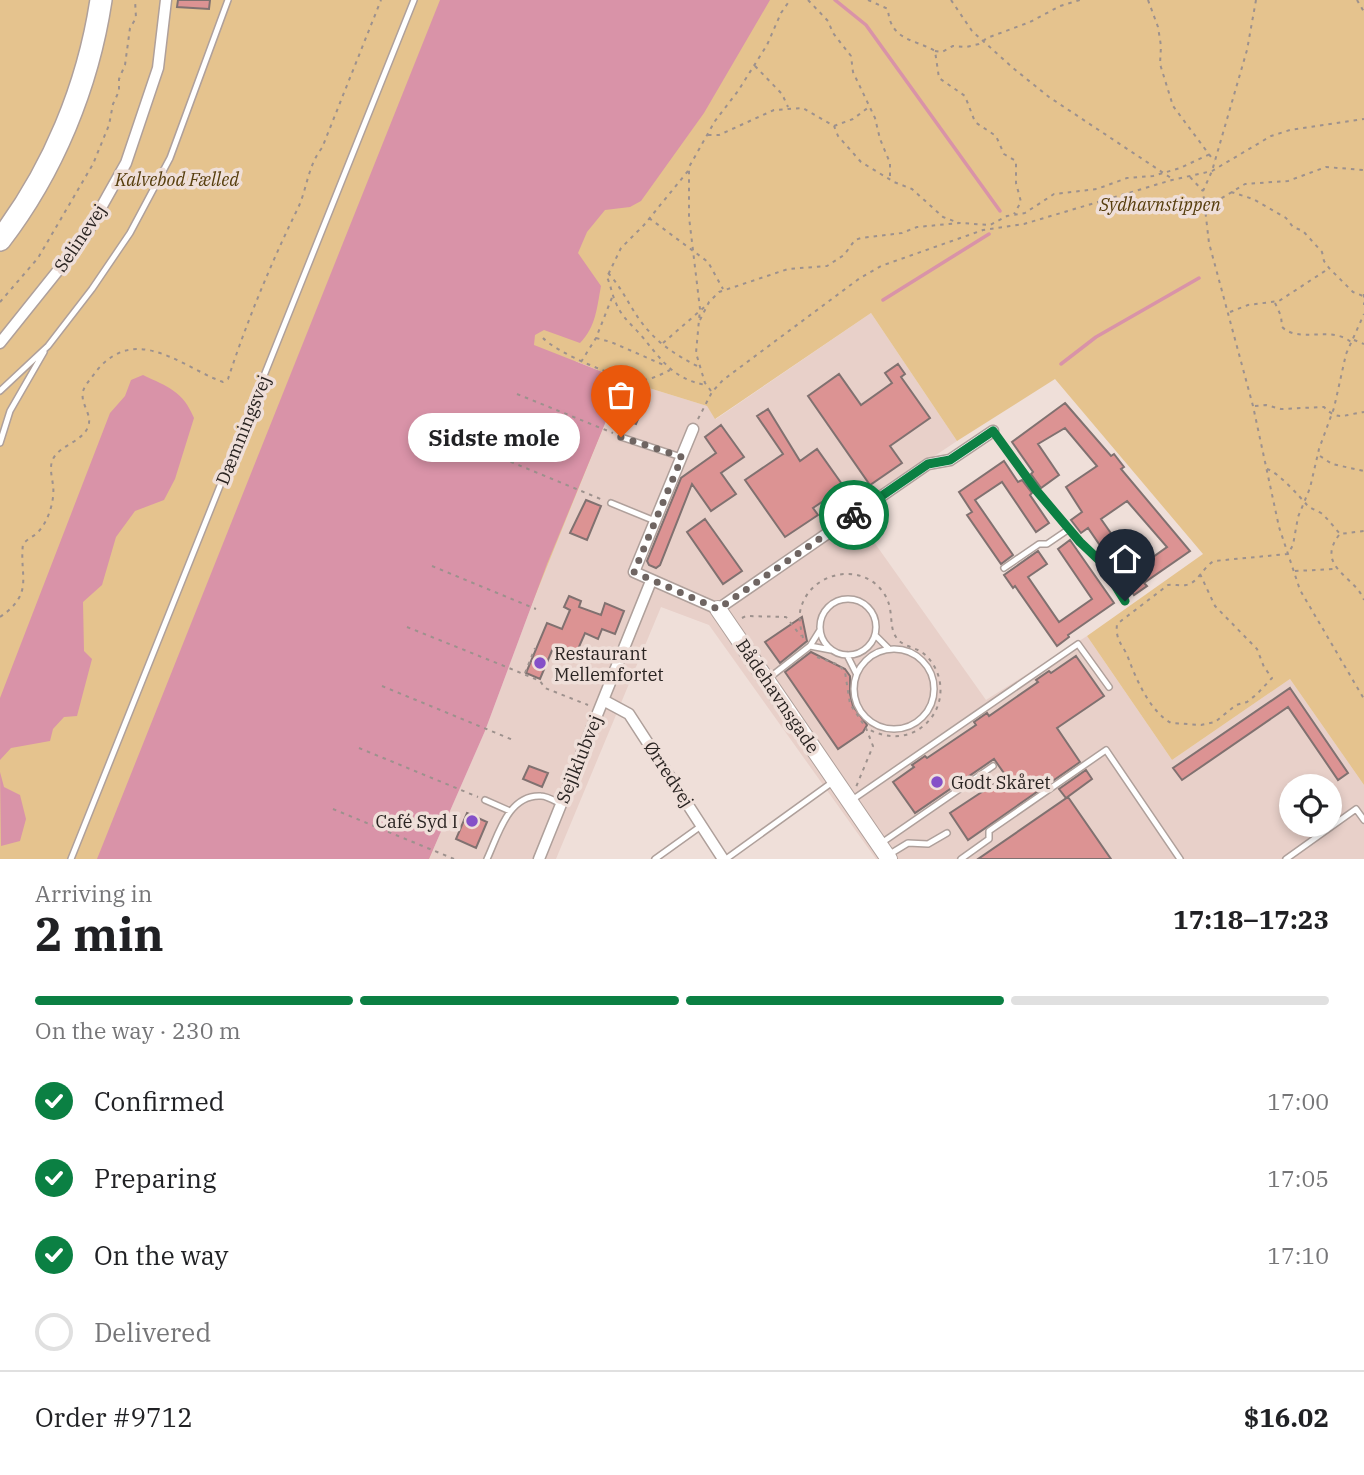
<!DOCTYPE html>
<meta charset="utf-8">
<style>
body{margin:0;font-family:"IBM Plex Serif",serif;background:#f2f2f2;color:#202124;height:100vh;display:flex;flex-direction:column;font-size:26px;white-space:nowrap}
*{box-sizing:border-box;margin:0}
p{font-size:23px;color:#757577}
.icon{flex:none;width:38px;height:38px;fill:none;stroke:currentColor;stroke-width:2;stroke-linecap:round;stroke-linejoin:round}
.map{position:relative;height:859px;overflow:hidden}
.side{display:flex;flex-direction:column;background:#fff;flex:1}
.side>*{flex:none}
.tools{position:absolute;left:1279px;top:774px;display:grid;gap:14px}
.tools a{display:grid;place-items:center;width:63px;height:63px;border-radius:50%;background:#fff;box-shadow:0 4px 10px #0003;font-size:35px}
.pin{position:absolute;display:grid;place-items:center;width:60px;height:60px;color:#fff;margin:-72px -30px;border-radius:50% 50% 50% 0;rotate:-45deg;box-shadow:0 0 7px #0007}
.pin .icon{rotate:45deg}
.courier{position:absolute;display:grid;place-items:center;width:70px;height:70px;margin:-35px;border:5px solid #0b8043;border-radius:50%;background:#fff;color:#222;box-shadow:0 2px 9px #0007}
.bubble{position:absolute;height:49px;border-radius:24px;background:#fff;box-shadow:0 4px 10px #0003;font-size:23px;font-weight:700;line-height:49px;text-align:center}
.headline em{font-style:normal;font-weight:700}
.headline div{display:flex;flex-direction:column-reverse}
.headline{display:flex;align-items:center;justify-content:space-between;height:119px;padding:0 35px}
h1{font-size:46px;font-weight:700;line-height:52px}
.bar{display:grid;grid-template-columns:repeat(4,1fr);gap:10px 7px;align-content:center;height:84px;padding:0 35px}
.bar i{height:9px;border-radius:5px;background:#e0e0e0}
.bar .selected{background:#0b8043}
.bar p{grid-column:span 4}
.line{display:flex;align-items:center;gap:18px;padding:0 35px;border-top:2px solid #e0e0e0}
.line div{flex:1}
ol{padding:0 35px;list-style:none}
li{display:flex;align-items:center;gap:21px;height:77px}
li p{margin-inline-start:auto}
li .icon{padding:7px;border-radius:50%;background:#0b8043;color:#fff;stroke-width:4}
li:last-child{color:#757577}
li i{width:38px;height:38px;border:4px solid #e0e0e0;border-radius:50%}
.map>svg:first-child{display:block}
.built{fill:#e8d0c9;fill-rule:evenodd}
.green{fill:#e5c38e}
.water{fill:#d993a8}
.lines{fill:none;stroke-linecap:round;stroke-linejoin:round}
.stream{stroke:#d993a8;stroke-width:3.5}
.building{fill:#dc9393;stroke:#807170;stroke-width:2;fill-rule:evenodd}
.lane-casing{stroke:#afa09b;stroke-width:8}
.street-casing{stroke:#afa09b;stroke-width:13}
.secondary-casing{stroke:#afa09b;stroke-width:18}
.highway-casing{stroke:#afa09b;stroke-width:24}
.path{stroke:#9d918d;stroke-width:2;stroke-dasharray:3.5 5;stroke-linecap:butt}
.lane{stroke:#fff;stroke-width:5}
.street{stroke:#fff;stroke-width:10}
.secondary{stroke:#fff;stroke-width:16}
.highway{stroke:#fff;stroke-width:21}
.done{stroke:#6f6562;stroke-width:7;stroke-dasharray:0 12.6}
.route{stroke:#0b8043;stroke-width:9}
.poi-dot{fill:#8550c8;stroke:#efdfd9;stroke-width:2.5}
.labels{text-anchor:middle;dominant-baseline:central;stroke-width:7;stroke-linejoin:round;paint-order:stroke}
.park-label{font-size:18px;font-style:italic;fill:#563d0c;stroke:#efdfd9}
.street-label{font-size:18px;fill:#2a2422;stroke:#efdfd9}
.poi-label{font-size:18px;fill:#2a2422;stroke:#efdfd9;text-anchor:start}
</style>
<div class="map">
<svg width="1364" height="859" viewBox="0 0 1364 859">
<rect width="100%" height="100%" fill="#efdfd9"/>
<!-- built -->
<path class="built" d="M871,313L957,441L852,511L986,700L1087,636L1172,760L1290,679L1364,785V859H876L709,625L661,607L556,859H429L485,731L547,564L623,380L707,406L716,419ZM1292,786H1330V824H1292Z"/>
<!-- green -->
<path class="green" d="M0,0H1364V785L1290,679L1172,760L1087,636L1203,554L1055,379L957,441L871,313L715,419L707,406L623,380L575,361L619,388L429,859H0Z"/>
<!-- water -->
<path class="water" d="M440,0H770L704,113L641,201L630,207L605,210L587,232L578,253L601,286C597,307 596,327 580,343L544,330L535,335L534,345L623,380L547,564L485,731L429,859H97Z
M143,375C168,387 183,391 194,418L175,479L164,500L135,511L116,537L102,585L83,602L84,651L92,659L77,716L64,717L53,729L50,741L11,748L0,760V698L110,413L125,396L131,380Z
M0,772L4,787L20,795L26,819L20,841L1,846Z"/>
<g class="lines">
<!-- stream -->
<path class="stream" d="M835,0L866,25L1000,211
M883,300L989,234
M1061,364L1096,337L1199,278"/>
</g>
<!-- building -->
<path class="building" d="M178,0H210L209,9L177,7Z
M898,364L905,374L901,377L930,418L890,446L902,463L870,485L808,396L839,374L861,405L892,383L885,373Z
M634,390L648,396L636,424L623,419L629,405L621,402L625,393L632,396Z
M1065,403L1111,456L1114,454L1124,467L1121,469L1190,551L1144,583L1147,586L1134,595L1088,528L1081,533L1071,520L1082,512L1066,487L1097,466L1065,428L1038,444L1059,475L1041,488L1031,474L1033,472L1012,442ZM1127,501L1167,547L1136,569L1101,519Z
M768,409L800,461L817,449L844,487L813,508L818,515L785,537L745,480L783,454L757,416Z
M721,425L744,457L721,473L736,494L711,511L692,484L660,565L656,568L649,565L647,561L681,478L716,453L705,437Z
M1004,461L1018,482L1022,480L1032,493L1030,495L1049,523L1036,532L1002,482L975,500L1013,555L1001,564L967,515L972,512L959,492Z
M586,500L601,506L587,540L570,533Z
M705,519L742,571L723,584L687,532Z
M1070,540L1114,603L1068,635L1069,637L1057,646L1015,586L1013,588L1004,575L1038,551L1047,564L1028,577L1059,622L1092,599L1058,549Z
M569,596L581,601L579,607L601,615L605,603L624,611L615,634L602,629L598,639L585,633L575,656L553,648L540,679L526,673L547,623L562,629L570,610L564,607Z
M802,617L807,641L780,663L765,642Z
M811,652L845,669L850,676V694L853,706L867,725L863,732L838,749L785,672Z
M1076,656L1104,696L1057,728L1080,762L968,840L950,813L1006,776L994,759L915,813L893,782L914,767L912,765L925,756L927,758L976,725L974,722L987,713L989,716L1038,682L1036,680L1049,671L1051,673Z
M1290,688L1348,773L1338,780L1288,707L1182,780L1173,768Z
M529,766L548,773L542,787L523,779Z
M1086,770L1092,779L1066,798L1059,789Z
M1068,797L1111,859H978Z
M467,813L487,822L476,848L456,839Z"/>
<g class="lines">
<!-- lane casing -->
<g class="lane-casing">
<path id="lane" d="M0,391L48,346L92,289L130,233L170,158L228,0
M993,431L1036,490L1080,542L1100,561L1125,601
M621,437L681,457
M0,443L10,411L44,352
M611,503L655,521
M1004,568L1039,544H1047L1069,529
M820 627a28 28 0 1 1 56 0a28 28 0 1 1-56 0Z
M875,635L888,648
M810,646L831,650
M854 689a40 40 0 1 1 80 0a40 40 0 1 1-80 0Z
M847,655L856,673
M769,678L810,646L820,630
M485,800L510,811
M852,800L1078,644L1109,687
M880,844L993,766
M890,854L908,843L928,844L947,833
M71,859L414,0
M487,859C498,836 508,794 541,796C547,796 555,801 561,804
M655,859L701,826
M726,859L834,781
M961,859L989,839V831L1106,750L1180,859
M1286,859L1356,809L1364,820"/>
</g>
<!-- street casing -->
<g class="street-casing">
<path id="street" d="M0,343L84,238L126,163L158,68L166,0
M693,429L634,572L718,609L928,464L950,460L993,431
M603,700L629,714L723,859
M539,859L651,581"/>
</g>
<!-- secondary casing -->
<g class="secondary-casing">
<path id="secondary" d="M718,609L889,859"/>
</g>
<!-- highway casing -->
<g class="highway-casing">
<path id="highway" d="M0,240C53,171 88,86 101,0"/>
</g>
<!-- path -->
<path class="path" d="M808,0L828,21L833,33L851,56L853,72L875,118L880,139L890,163V177
M868,0L888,9C890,41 915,39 935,51L939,78L965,96L975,122L996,136L1004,154L1016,161V183L1021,202L1014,214
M951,0L972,31L1013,68L1049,97L1171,178
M1148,0L1158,27L1161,46L1160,64L1173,106L1214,161
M1256,0L1247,50L1212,171L1203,191L1209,243L1253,406L1279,527L1300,590L1364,699
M1357,0L1364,12
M935,51L942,52L953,46L966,47L979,44L987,38L1030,22L1060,6L1080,0
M755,66L782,94L788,107
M834,126L853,119L869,107
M708,135H719L774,110L803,108L834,126L838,136L861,162L894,182L912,189L943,217L959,223
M688,171L644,225L621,248L607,277C611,286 612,295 616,303C621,316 630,323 639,333C660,357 671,379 706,385
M1190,177L1203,191
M1231,192L1253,199L1286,218L1293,227L1303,231L1322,252L1324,261L1329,268L1353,292L1363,296
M1207,207L1245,184L1288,181L1326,167L1364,170
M649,218L708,262L723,289
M608,273C623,289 629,306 642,323C658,344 676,355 699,367
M1364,294V305
M0,302L38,258L93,164L109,125L113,104L119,91V79L125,65L130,28L136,18L135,0
M1275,303L1281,316L1282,327C1300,344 1330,325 1351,342
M1230,312L1248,305L1279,301L1328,269
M700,320L709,302L719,292L788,269L827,266L844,255L855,240L861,238L902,233L917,227L960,223L990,225L1007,216L1025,213L1054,194L1097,189L1127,178L1153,176L1180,168L1210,154
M543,338C557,353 618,379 638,380C649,381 660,375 670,370
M596,338L611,342L666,366
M1354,340L1364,344
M663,343L709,303
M581,362L596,338L613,295
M711,391L705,383L696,353L700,309L689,217V167L715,121L738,91L767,45L781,13L790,0
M517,394L613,433
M1255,406L1266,405L1281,409L1324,407C1338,422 1346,414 1364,412
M698,419L712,392L723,380L860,278L881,266L983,230L1024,224L1172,180L1212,171L1271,136L1290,130L1364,119
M487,452L603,500
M1320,456L1332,464L1364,471
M1267,469C1278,472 1300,497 1307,505C1311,509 1316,510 1321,513C1328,519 1334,527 1340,534L1364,531
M1339,535C1315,567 1355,576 1364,600
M432,566L536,609
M1295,571L1334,569
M1200,574L1215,606L1257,649L1264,667L1272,678L1257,694L1247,702L1236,705L1215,722L1201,725L1171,723C1150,711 1137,681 1129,660C1124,645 1115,642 1117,624L1168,585C1174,584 1180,586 1186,585C1198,583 1203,567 1214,561L1288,554L1293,545L1298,517L1310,488L1319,449L1334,408L1346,354L1364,314
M0,617C35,593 19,576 23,544C28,538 35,536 39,531C49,520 55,499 53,485C52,477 49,467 53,459C60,445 82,442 88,427C93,414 80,405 83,391C86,383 93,376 98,369C134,328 174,360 213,378L223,382L228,379C247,321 271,263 298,208C307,189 308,165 322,148L381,0
M742,618L746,616L786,617L801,636
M407,627L509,668L540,681L545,688L588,705
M803,638C801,630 799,621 800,612C807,573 860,560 883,592C895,608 888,626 896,637C901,646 915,647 923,653C947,673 946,709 922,727C905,740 884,738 866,728
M817,657L839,665L845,672L850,704L866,728L873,746L856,787
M525,673L535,648
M382,686L513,740
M359,748L478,797
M333,809L454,859"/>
<!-- lane -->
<use href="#lane" class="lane"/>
<!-- street -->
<use href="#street" class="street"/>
<!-- secondary -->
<use href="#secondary" class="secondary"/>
<!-- highway -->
<use href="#highway" class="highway"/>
</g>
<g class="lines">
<!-- done -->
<path class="done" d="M621,437L682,457L634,572L718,609L854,515"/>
<!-- route -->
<path class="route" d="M854,515L928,464L950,460L993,431L1036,490L1080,542L1100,561L1125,601"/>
</g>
<!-- markers -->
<g class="poi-dot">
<circle cx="540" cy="663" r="7"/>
<circle cx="937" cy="782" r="7"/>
<circle cx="472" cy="821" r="7"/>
</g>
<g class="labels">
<!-- park labels -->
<g class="park-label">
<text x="177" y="179">Kalvebod Fælled</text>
<text x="1160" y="204">Sydhavnstippen</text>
</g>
<!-- street labels -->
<g class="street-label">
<text transform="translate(80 238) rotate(-56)">Selinevej</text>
<text transform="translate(243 430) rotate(-68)">Dæmningsvej</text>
<text transform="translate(778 696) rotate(56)">Bådehavnsgade</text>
<text transform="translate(579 759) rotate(-68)">Sejlklubvej</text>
<text transform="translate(669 774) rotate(57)">Ørredvej</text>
</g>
<!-- poi labels -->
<g class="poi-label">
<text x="554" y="653">Restaurant<tspan x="554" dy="21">Mellemfortet</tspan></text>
<text x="951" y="782">Godt Skåret</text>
<text x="458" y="821" text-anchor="end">Café Syd I</text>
</g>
</g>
</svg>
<div class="tools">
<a><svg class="icon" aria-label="locate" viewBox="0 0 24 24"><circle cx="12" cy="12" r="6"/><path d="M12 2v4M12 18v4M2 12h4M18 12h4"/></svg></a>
</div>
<div class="pin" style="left:621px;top:437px;background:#ea580c"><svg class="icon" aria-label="bag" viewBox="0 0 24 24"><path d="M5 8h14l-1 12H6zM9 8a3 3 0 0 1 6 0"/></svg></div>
<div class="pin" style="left:1125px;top:601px;background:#1f2937"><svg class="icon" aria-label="home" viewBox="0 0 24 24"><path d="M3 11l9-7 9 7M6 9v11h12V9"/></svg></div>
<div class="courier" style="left:854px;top:515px"><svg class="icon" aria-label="bike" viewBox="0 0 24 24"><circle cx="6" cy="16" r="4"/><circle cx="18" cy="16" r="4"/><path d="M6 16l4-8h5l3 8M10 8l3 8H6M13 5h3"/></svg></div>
<div class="bubble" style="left:408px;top:413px;width:172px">Sidste mole</div>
</div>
<section class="side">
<div class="headline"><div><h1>2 min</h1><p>Arriving in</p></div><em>17:18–17:23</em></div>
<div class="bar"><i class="selected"></i><i class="selected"></i><i class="selected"></i><i></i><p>On the way · 230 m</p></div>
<ol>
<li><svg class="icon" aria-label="check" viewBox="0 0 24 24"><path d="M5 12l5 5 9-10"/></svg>Confirmed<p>17:00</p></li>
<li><svg class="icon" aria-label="check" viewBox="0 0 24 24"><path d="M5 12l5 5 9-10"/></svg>Preparing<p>17:05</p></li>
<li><svg class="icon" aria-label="check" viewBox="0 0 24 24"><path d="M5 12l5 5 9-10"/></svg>On the way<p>17:10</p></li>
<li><i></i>Delivered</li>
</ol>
<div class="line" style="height:91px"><div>Order #9712</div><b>$16.02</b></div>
</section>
